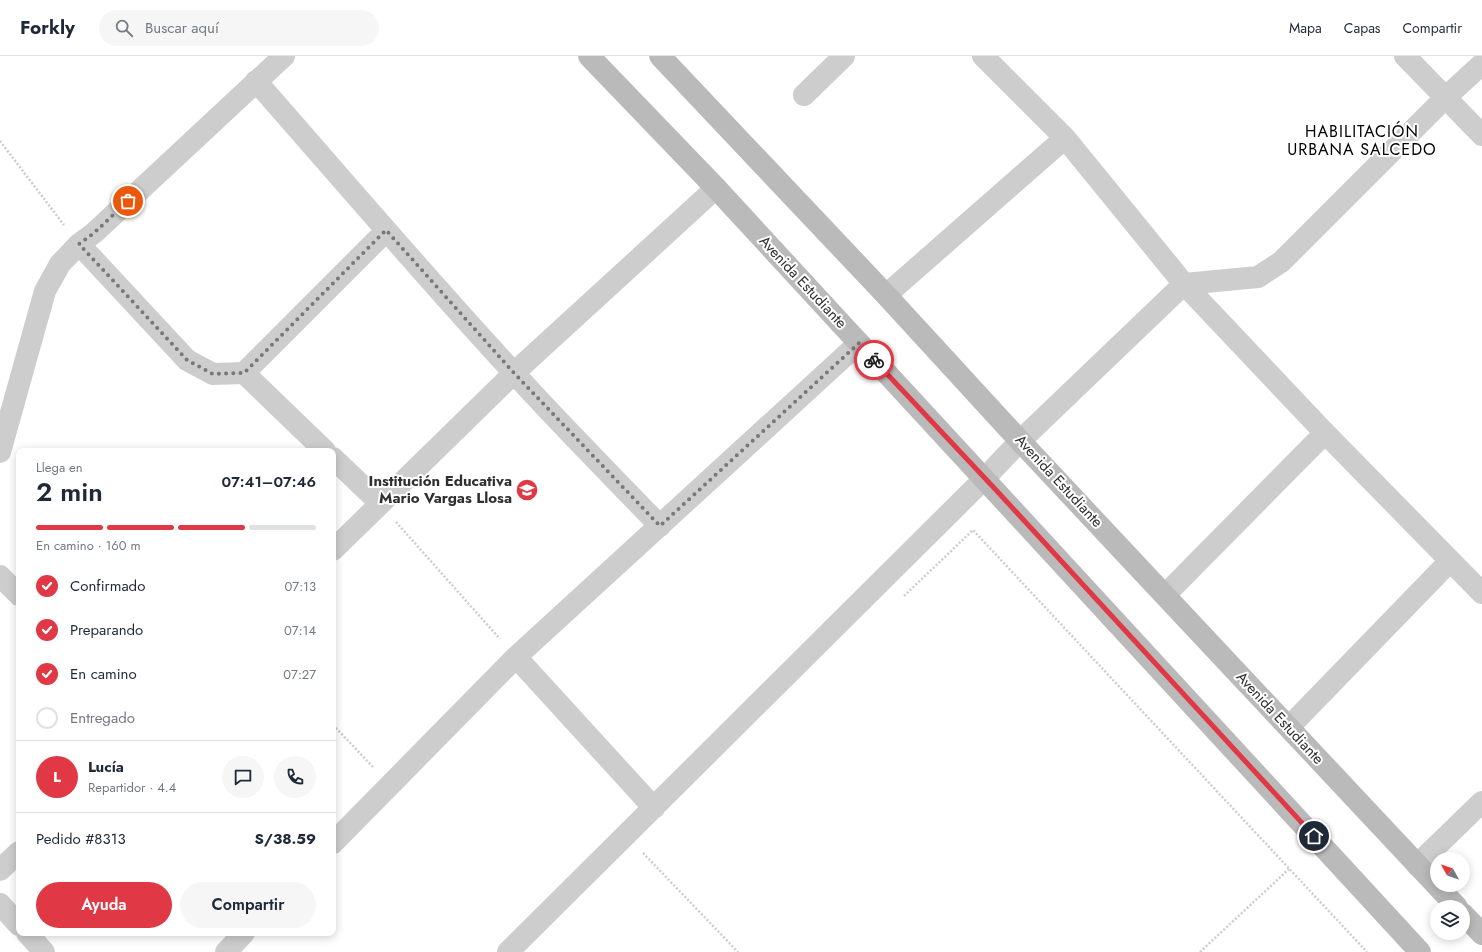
<!DOCTYPE html>
<html lang="es">
<meta charset="utf-8">
<style>
body{margin:0;font-family:Jost,sans-serif;background:#f6f6f7;color:#1f2937;height:100vh;display:flex;flex-direction:column;font-size:15px;white-space:nowrap}
*{box-sizing:border-box;margin:0}
p{font-size:13px;color:#747a83}
.icon{flex:none;width:22px;height:22px;fill:none;stroke:currentColor;stroke-width:2;stroke-linecap:round;stroke-linejoin:round}
.map{position:relative;flex:1;overflow:hidden}
.side{position:absolute;left:16px;top:392px;width:320px;height:488px;display:flex;flex-direction:column;background:#fff;border-radius:8px;box-shadow:0 2px 10px #0003}
.side>*{flex:none}
.needle{width:26px;rotate:310deg}
.buttons{position:absolute;left:1430px;top:796px;display:grid;gap:8px}
.buttons a{display:grid;place-items:center;width:40px;height:40px;border-radius:50%;background:#fff;box-shadow:0 2px 10px #0003;font-size:20px}
.pin{position:absolute;display:grid;place-items:center;width:34px;height:34px;color:#fff;margin:-17px;border:2px solid #fff;border-radius:50%;box-shadow:0 1px 4px #0007}
.courier{position:absolute;display:grid;place-items:center;width:40px;height:40px;margin:-20px;border:3px solid #e03844;border-radius:50%;background:#fff;color:#222;box-shadow:0 1px 5px #0007}
.overview em{font-style:normal;font-weight:600}
.overview div{display:flex;flex-direction:column-reverse}
.overview{display:flex;align-items:center;justify-content:space-between;height:68px;padding:0 20px}
h1{font-size:26px;font-weight:600;line-height:30px}
.bar{display:grid;grid-template-columns:repeat(4,1fr);gap:6px 4px;align-content:center;height:48px;padding:0 20px}
.bar i{height:5px;border-radius:3px;background:#e0e1e3}
.bar .on{background:#e03844}
.bar p{grid-column:span 4}
.line{display:flex;align-items:center;gap:10px;padding:0 20px;border-top:1px solid #e0e1e3}
.line div{flex:1}
.round{display:grid;place-items:center;flex:none;width:42px;height:42px;border-radius:21px;background:#f6f6f7}
ol{padding:0 20px;list-style:none}
li{display:flex;align-items:center;gap:12px;height:44px}
li p{margin-inline-start:auto}
li .icon{padding:4px;border-radius:50%;background:#e03844;color:#fff;stroke-width:4}
li:last-child{color:#747a83}
li i{width:22px;height:22px;border:2px solid #e0e1e3;border-radius:50%}
.primary-button{display:flex;gap:8px;margin-top:auto;padding:8px 20px}
.primary-button a{flex:1;height:46px;border-radius:24px;background:#e03844;color:#fff;font-size:16px;font-weight:600;line-height:46px;text-align:center}
.primary-button a+a{background:#f6f6f7;color:#1f2937}
header{display:flex;align-items:center;gap:24px;box-sizing:border-box;height:56px;padding:0 20px;background:#fff;border-bottom:1px solid #e0e1e3}
header strong{font-size:19px}
nav{display:flex;gap:22px;margin-inline-start:auto;font-size:14px}
.search{width:280px;height:36px;background:#f6f6f7;display:flex;align-items:center;gap:10px;box-sizing:border-box;padding:0 14px;border-radius:22px;color:#747a83;font-size:15px}
.map>svg:first-child{display:block}
.lines{fill:none;stroke-linecap:round;stroke-linejoin:round}
.path{stroke:#cdcdcd;stroke-width:2.5;stroke-dasharray:2 2;stroke-linecap:butt}
.street{stroke:#cdcdcd;stroke-width:22}
.secondary{stroke:#bababa;stroke-width:22}
.done{stroke:#787878;stroke-width:4;stroke-dasharray:0 7.2}
.route{stroke:#e03844;stroke-width:5}
.labels{text-anchor:middle;dominant-baseline:central;stroke-width:4;stroke-linejoin:round;paint-order:stroke}
.street-label{font-size:15px;fill:#303030;stroke:#fff}
.poi-label{font-size:15px;font-weight:bold;fill:#303030;stroke:#fff;text-anchor:end}
.neighbourhood-label{font-size:16px;letter-spacing:1px;fill:#000;stroke:#fff}
</style>
<header>
<strong>Forkly</strong>
<div class="search"><svg class="icon" aria-label="search" viewBox="0 0 24 24"><circle cx="10" cy="10" r="6"/><path d="M15 15l6 6"/></svg>Buscar aquí</div>
<nav><a>Mapa</a><a>Capas</a><a>Compartir</a></nav>
</header>
<div class="map">
<svg width="1482" height="896" viewBox="0 0 1482 896">
<rect width="100%" height="100%" fill="#fff"/>
<g class="lines">
<!-- path -->
<path class="path" d="M0,85L64,169
M396,466L500,583
M904,540L973,474L1367,896
M333,669L373,711
M643,797L738,896
M1200,896L1289,813"/>
<!-- street -->
<path class="street" d="M983,0L1065,82L1184,228L1325,377L1482,537
M1405,0L1482,79
M256,25C342,123 426,222 514,317C561,369 611,419 660,470
M804,39L844,0
M79,188L187,304L213,318L244,317L386,175
M886,239L1065,82
M244,317L325,395
M0,396L45,235L60,208L79,188L94,177L284,0
M333,402L380,447
M333,494L514,317L716,132
M0,520L19,539
M1165,539L1325,377
M516,601L654,752
M1289,671L1450,505
M333,787L516,601L859,287
M1417,809L1482,746
M0,814L19,796
M0,848L19,869
M27,877L44,896
M226,896L244,877
M508,896L985,422L1020,385L1184,228L1258,221L1281,206L1446,41L1482,8"/>
<!-- secondary -->
<path class="secondary" d="M589,0L716,132L1420,896
M660,0L886,239L1020,385L1457,851
M1463,858L1482,878"/>
</g>
<g class="lines">
<!-- done -->
<path class="done" d="M128,145L94,177L79,188L187,304L213,318L244,317L386,174L514,317L660,470L859,287L874,304"/>
<!-- route -->
<path class="route" d="M874,304L996,434L1314,780"/>
</g>
<!-- icons -->
<defs>
<g id="school-disc" transform="scale(1.15)"><circle r="9.5" fill="#e03844" stroke="#fff"/><path d="M0-5L7-2L0 1L-7-2ZM-4 1L0 2.5L4 1V4Q0 6-4 4Z" fill="#fff"/></g>
</defs>
<g fill-rule="evenodd">
<use href="#school-disc" x="527" y="434"/>
</g>
<g class="labels">
<!-- street labels -->
<g class="street-label">
<text transform="translate(803 226) rotate(47)">Avenida Estudiante</text>
<text transform="translate(1059 425) rotate(47)">Avenida Estudiante</text>
<text transform="translate(1280 662) rotate(47)">Avenida Estudiante</text>
</g>
<!-- poi labels -->
<g class="poi-label">
<text x="512" y="425">Institución Educativa<tspan x="512" dy="17">Mario Vargas Llosa</tspan></text>
</g>
<!-- neighbourhood labels -->
<g class="neighbourhood-label">
<text x="1362" y="75">HABILITACIÓN<tspan x="1362" dy="18">URBANA SALCEDO</tspan></text>
</g>
</g>
</svg>
<div class="buttons">
<a><svg class="needle" viewBox="-14 -14 28 28"><path d="M0-13l5 13h-10z" fill="#e53935"/><path d="M0 13l5-13h-10z" fill="#747a83"/></svg></a>
<a><svg class="icon" aria-label="layers" viewBox="0 0 24 24"><path d="M12 4l9 5-9 5-9-5zM3 14l9 5 9-5"/></svg></a>
</div>
<div class="pin" style="left:128px;top:145px;background:#ea580c"><svg class="icon" aria-label="bag" viewBox="0 0 24 24"><path d="M5 8h14l-1 12H6zM9 8a3 3 0 0 1 6 0"/></svg></div>
<div class="pin" style="left:1314px;top:780px;background:#1f2937"><svg class="icon" aria-label="home" viewBox="0 0 24 24"><path d="M3 11l9-7 9 7M6 9v11h12V9"/></svg></div>
<div class="courier" style="left:874px;top:304px"><svg class="icon" aria-label="bike" viewBox="0 0 24 24"><circle cx="6" cy="16" r="4"/><circle cx="18" cy="16" r="4"/><path d="M6 16l4-8h5l3 8M10 8l3 8H6M13 5h3"/></svg></div>
<section class="side">
<div class="overview"><div><h1>2 min</h1><p>Llega en</p></div><em>07:41–07:46</em></div>
<div class="bar"><i class="on"></i><i class="on"></i><i class="on"></i><i></i><p>En camino · 160 m</p></div>
<ol>
<li><svg class="icon" aria-label="check" viewBox="0 0 24 24"><path d="M5 12l5 5 9-10"/></svg>Confirmado<p>07:13</p></li>
<li><svg class="icon" aria-label="check" viewBox="0 0 24 24"><path d="M5 12l5 5 9-10"/></svg>Preparando<p>07:14</p></li>
<li><svg class="icon" aria-label="check" viewBox="0 0 24 24"><path d="M5 12l5 5 9-10"/></svg>En camino<p>07:27</p></li>
<li><i></i>Entregado</li>
</ol>
<div class="line" style="height:72px"><b class="round" style="background:#e03844;color:#fff">L</b><div><b>Lucía</b><p>Repartidor · 4.4</p></div><a class="round"><svg class="icon" aria-label="chat" viewBox="0 0 24 24"><path d="M4 5h16v11H9l-5 4z"/></svg></a><a class="round"><svg class="icon" aria-label="phone" viewBox="0 0 24 24"><path d="M5 4h4l2 5-3 2q2 4 5 5l2-3 5 2v4C11 20 4 13 5 4z"/></svg></a></div>
<div class="line" style="height:52px"><div>Pedido #8313</div><b>S/38.59</b></div>
<div class="primary-button"><a>Ayuda</a><a>Compartir</a></div>
</section>
</div>
